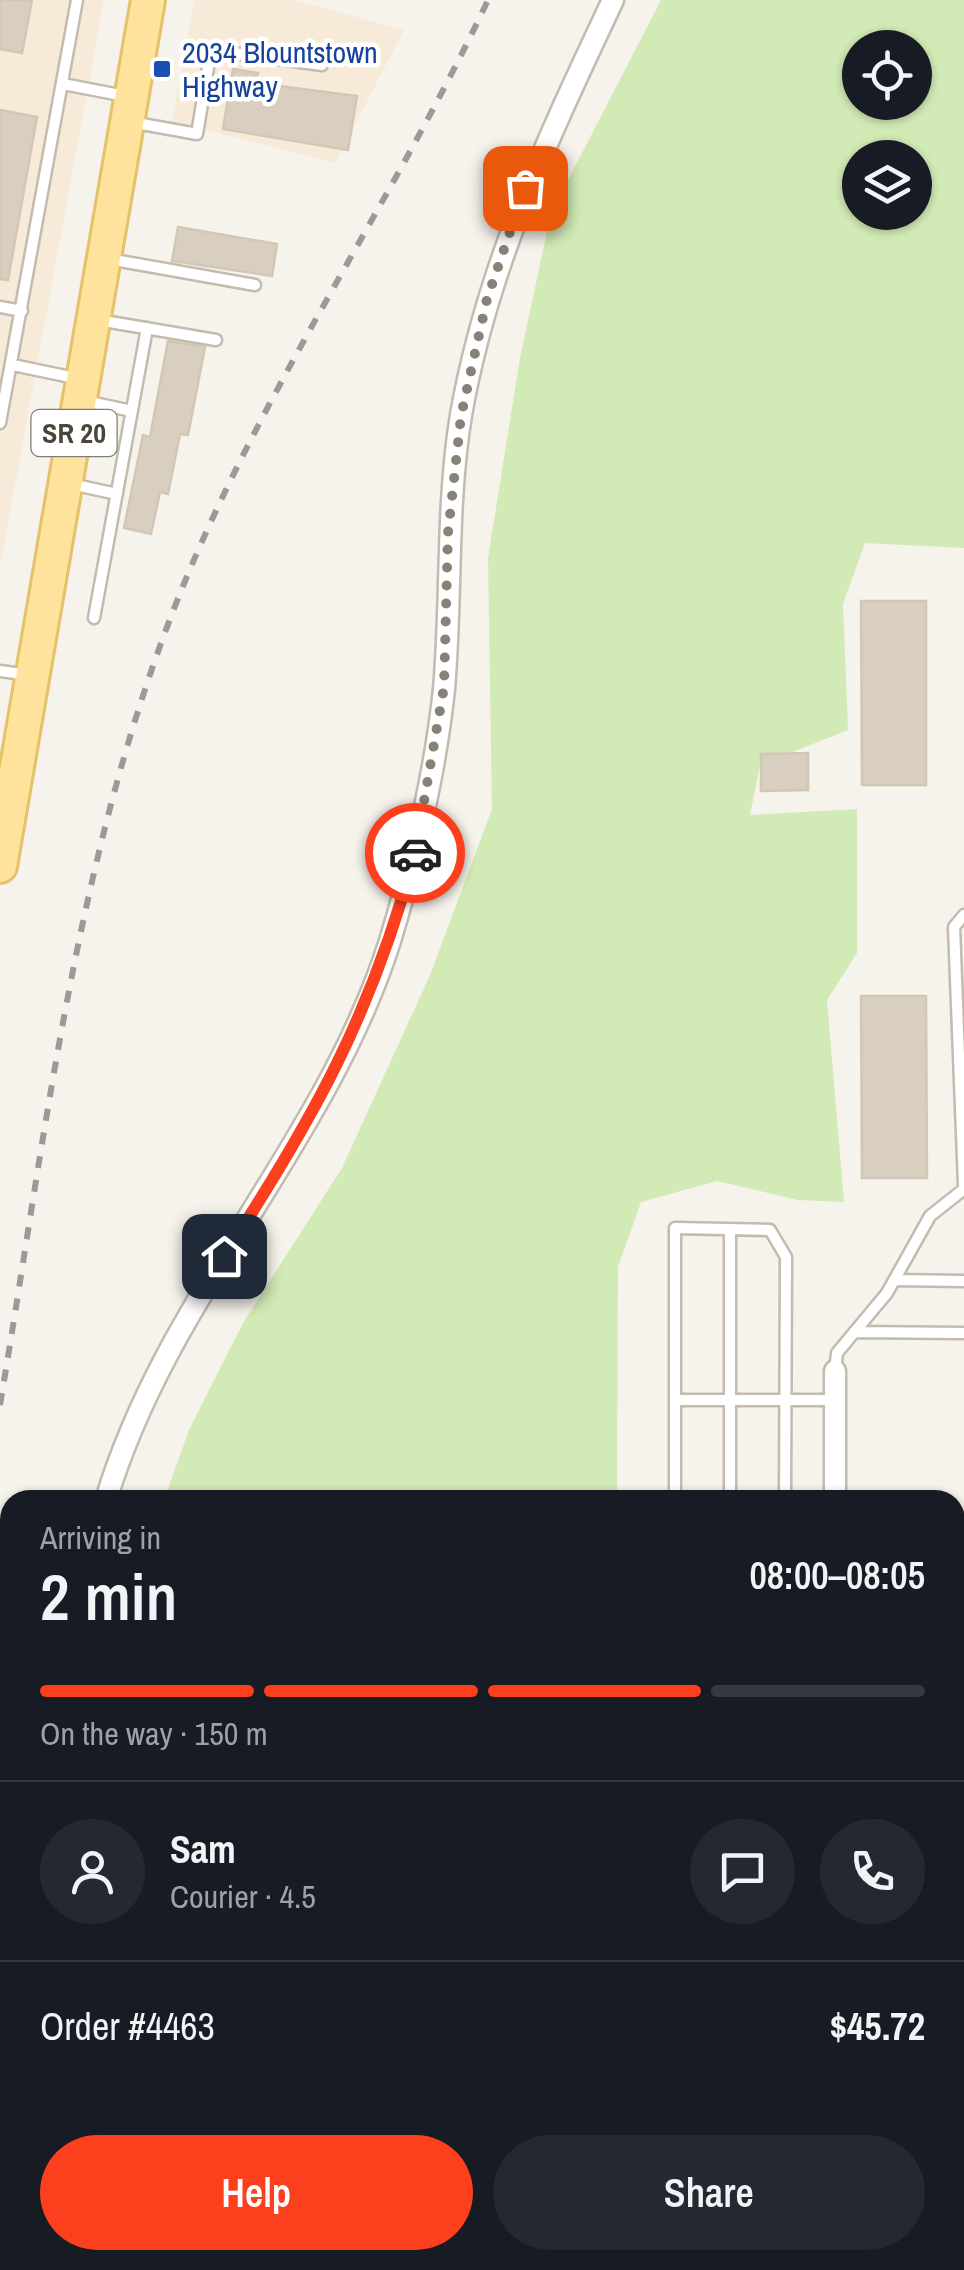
<!DOCTYPE html>
<meta charset="utf-8">
<style>
body{margin:0;font-family:"Archivo Narrow",sans-serif;background:#242831;color:#f1f3f6;height:100vh;display:flex;flex-direction:column;font-size:38px;white-space:nowrap}
*{box-sizing:border-box;margin:0}
p{font-size:32px;color:#9ea1a6}
.icon{flex:none;width:55px;height:55px;fill:none;stroke:currentColor;stroke-width:2;stroke-linecap:round;stroke-linejoin:round}
.map{position:relative;flex:1;overflow:hidden}
.details{position:absolute;left:0px;top:1490px;width:965px;height:780px;display:flex;flex-direction:column;background:#171b24;border-radius:30px 30px 0 0;box-shadow:0 2px 8px #0004}
.details>*{flex:none}
.fabs{position:absolute;left:842px;top:30px;display:grid;gap:20px}
.fabs a{display:grid;place-items:center;width:90px;height:90px;border-radius:50%;background:#171b24;box-shadow:0 2px 8px #0004;font-size:50px}
.pin{position:absolute;display:grid;place-items:center;width:85px;height:85px;color:#fff;margin:-42px;border-radius:20px;box-shadow:0 5px 15px #0006}
.courier{position:absolute;display:grid;place-items:center;width:100px;height:100px;margin:-50px;border:8px solid #fc3f1d;border-radius:50%;background:#fff;color:#222;box-shadow:0 2px 12px #0007}
.headline em{font-style:normal;font-weight:600}
.headline div{display:flex;flex-direction:column-reverse}
.headline{display:flex;align-items:center;justify-content:space-between;height:170px;padding:0 40px}
h1{font-size:65px;font-weight:600;line-height:75px}
.bar{display:grid;grid-template-columns:repeat(4,1fr);gap:15px 10px;align-content:center;height:120px;padding:0 40px}
.bar i{height:12px;border-radius:8px;background:#363941}
.bar .on{background:#fc3f1d}
.bar p{grid-column:span 4}
.line{display:flex;align-items:center;gap:25px;padding:0 40px;border-top:2px solid #363941}
.line div{flex:1}
.round{display:grid;place-items:center;flex:none;width:105px;height:105px;border-radius:52px;background:#242831}
.primary-button{display:flex;gap:20px;margin-top:auto;padding:20px 40px}
.primary-button a{flex:1;height:115px;border-radius:60px;background:#fc3f1d;color:#fff;font-size:40px;font-weight:600;line-height:115px;text-align:center}
.primary-button a+a{background:#242831;color:#f1f3f6}
.map>svg:first-child{display:block}
.commercial{fill:#f7ead8}
.education{fill:#efe8d6}
.green{fill:#d2eab5;fill-rule:evenodd}
.lines{fill:none;stroke-linecap:round;stroke-linejoin:round}
.stream{stroke:#a9d4f2;stroke-width:6}
.building{fill:#d8cfc1;stroke:#d3c7b4;stroke-width:2.5}
.lane-casing{stroke:#c2bbae;stroke-width:15}
.street-casing{stroke:#c2bbae;stroke-width:25}
.primary-casing{stroke:#e6c16a;stroke-width:38}
.lane{stroke:#fff;stroke-width:10}
.street{stroke:#fff;stroke-width:20}
.primary{stroke:#ffe39c;stroke-width:32}
.rail{stroke:#9a9a9a;stroke-width:6;stroke-dasharray:12 12;stroke-linecap:butt}
.done{stroke:#878178;stroke-width:10;stroke-dasharray:0 18}
.route{stroke:#fc3f1d;stroke-width:12}
.transit-dot{fill:#1a4fb4;stroke:#fff;stroke-width:4}
.labels{text-anchor:middle;dominant-baseline:central;stroke-width:9;stroke-linejoin:round;paint-order:stroke}
.shield{fill:#fff;stroke:#817c74;stroke-width:2.5}
.shield-label{font-size:28px;font-weight:bold;fill:#4b4439}
.transit-label{font-size:30px;fill:#164399;stroke:#fff;text-anchor:start}
</style>
<div class="map">
<svg width="964" height="2270" viewBox="0 0 964 2270">
<rect width="100%" height="100%" fill="#f6f3ec"/>
<!-- commercial -->
<path class="commercial" d="M0,0H104L0,567Z
M194,0H294L404,30L335,163L172,121Z"/>
<!-- education -->
<path class="education" d="M964,1747V2270H555L563,2260H955V1759Z"/>
<!-- green -->
<path class="green" d="M661,0H964V548L865,543L843,604L848,730L760,765L750,815L857,809V953L827,1000L844,1202L798,1200L717,1181L641,1202L618,1267L617,1500H164L189,1430L243,1323L342,1168L430,975L492,809L488,558L520,358L551,213ZM860,48H915V102H860ZM860,158H915V212H860Z
M168,2260H420L421,2270H173Z"/>
<g class="lines">
<!-- stream -->
<path class="stream" d="M955,1713L964,1702
M533,2270L541,2260"/>
</g>
<!-- building -->
<path class="building" d="M0,0H32L22,53L0,49Z
M233,69L258,73L256,83L357,96L348,150L223,129Z
M0,110L37,117L8,280L0,279Z
M178,227L277,244L272,276L172,261Z
M168,341L205,347L188,435L180,434L168,494L160,492L151,534L124,528L143,435L150,437Z
M861,601H926V785H862Z
M808,753V790L761,791V754Z
M861,996H926L927,1178H862Z"/>
<g class="lines">
<!-- lane casing -->
<g class="lane-casing">
<path id="lane" d="M63,84L125,96
M131,122L197,134L211,50L322,65
M109,259L255,285
M0,307L22,311
M98,320L216,340
M13,365L80,379
M85,401L132,411
M0,423L77,0
M71,484L117,494
M94,618L147,328
M0,671L29,675
M964,915L954,927L964,1185
M895,1280L964,1281
M856,1332L964,1333
M835,1371L837,1353L887,1293L930,1216L964,1189
M675,1400H834
M675,1500V1228L770,1230L786,1257L785,1500
M730,1500V1229
M955,2147L964,2137
M610,2260L621,2270
M594,2270L602,2260"/>
</g>
<!-- street casing -->
<g class="street-casing">
<path id="street" d="M835,1371V1500
M106,1500C167,1296 326,1143 390,941C415,858 435,775 444,689C452,597 446,506 461,415C487,266 549,136 613,0
M120,2260L125,2270
M449,2270L458,2260"/>
</g>
<!-- primary casing -->
<g class="primary-casing">
<path id="primary" d="M0,866L148,0"/>
</g>
<!-- lane -->
<use href="#lane" class="lane"/>
<!-- street -->
<use href="#street" class="street"/>
<!-- primary -->
<use href="#primary" class="primary"/>
<!-- rail -->
<path class="rail" d="M0,1405C46,1133 76,854 179,596C262,388 393,202 488,0"/>
</g>
<g class="lines">
<!-- done -->
<path class="done" d="M415,853L444,687L448,533L461,416L487,299L525,188"/>
<!-- route -->
<path class="route" d="M224,1256C314,1118 372,1014 415,853"/>
</g>
<!-- markers -->
<rect class="transit-dot" x="152" y="59" width="20" height="20" rx="5"/>
<g class="labels">
<!-- shield labels -->
<rect class="shield" x="31.5" y="410" width="85" height="46" rx="8"/>
<g class="shield-label">
<text x="74" y="433">SR 20</text>
</g>
<!-- transit labels -->
<g class="transit-label">
<text x="182" y="52">2034 Blountstown<tspan x="182" dy="34">Highway</tspan></text>
</g>
</g>
</svg>
<div class="fabs">
<a><svg class="icon" aria-label="locate" viewBox="0 0 24 24"><circle cx="12" cy="12" r="6"/><path d="M12 2v4M12 18v4M2 12h4M18 12h4"/></svg></a>
<a><svg class="icon" aria-label="layers" viewBox="0 0 24 24"><path d="M12 4l9 5-9 5-9-5zM3 14l9 5 9-5"/></svg></a>
</div>
<div class="pin" style="left:525px;top:188px;background:#ea580c"><svg class="icon" aria-label="bag" viewBox="0 0 24 24"><path d="M5 8h14l-1 12H6zM9 8a3 3 0 0 1 6 0"/></svg></div>
<div class="pin" style="left:224px;top:1256px;background:#1f2937"><svg class="icon" aria-label="home" viewBox="0 0 24 24"><path d="M3 11l9-7 9 7M6 9v11h12V9"/></svg></div>
<div class="courier" style="left:415px;top:853px"><svg class="icon" aria-label="car" viewBox="0 0 24 24"><path d="M5 17H2v-5l4-1 3-4h7l3 4 3 1v5h-3M9 17h6M6 11h13"/><circle cx="7" cy="17" r="2"/><circle cx="17" cy="17" r="2"/></svg></div>
<section class="details">
<div class="headline"><div><h1>2 min</h1><p>Arriving in</p></div><em>08:00–08:05</em></div>
<div class="bar"><i class="on"></i><i class="on"></i><i class="on"></i><i></i><p>On the way · 150 m</p></div>
<div class="line" style="height:180px"><a class="round"><svg class="icon" aria-label="person" viewBox="0 0 24 24"><circle cx="12" cy="8" r="4"/><path d="M4 21q1-7 8-7t8 7"/></svg></a><div><b>Sam</b><p>Courier · 4.5</p></div><a class="round"><svg class="icon" aria-label="chat" viewBox="0 0 24 24"><path d="M4 5h16v11H9l-5 4z"/></svg></a><a class="round"><svg class="icon" aria-label="phone" viewBox="0 0 24 24"><path d="M5 4h4l2 5-3 2q2 4 5 5l2-3 5 2v4C11 20 4 13 5 4z"/></svg></a></div>
<div class="line" style="height:130px"><div>Order #4463</div><b>$45.72</b></div>
<div class="primary-button"><a>Help</a><a>Share</a></div>
</section>
</div>
